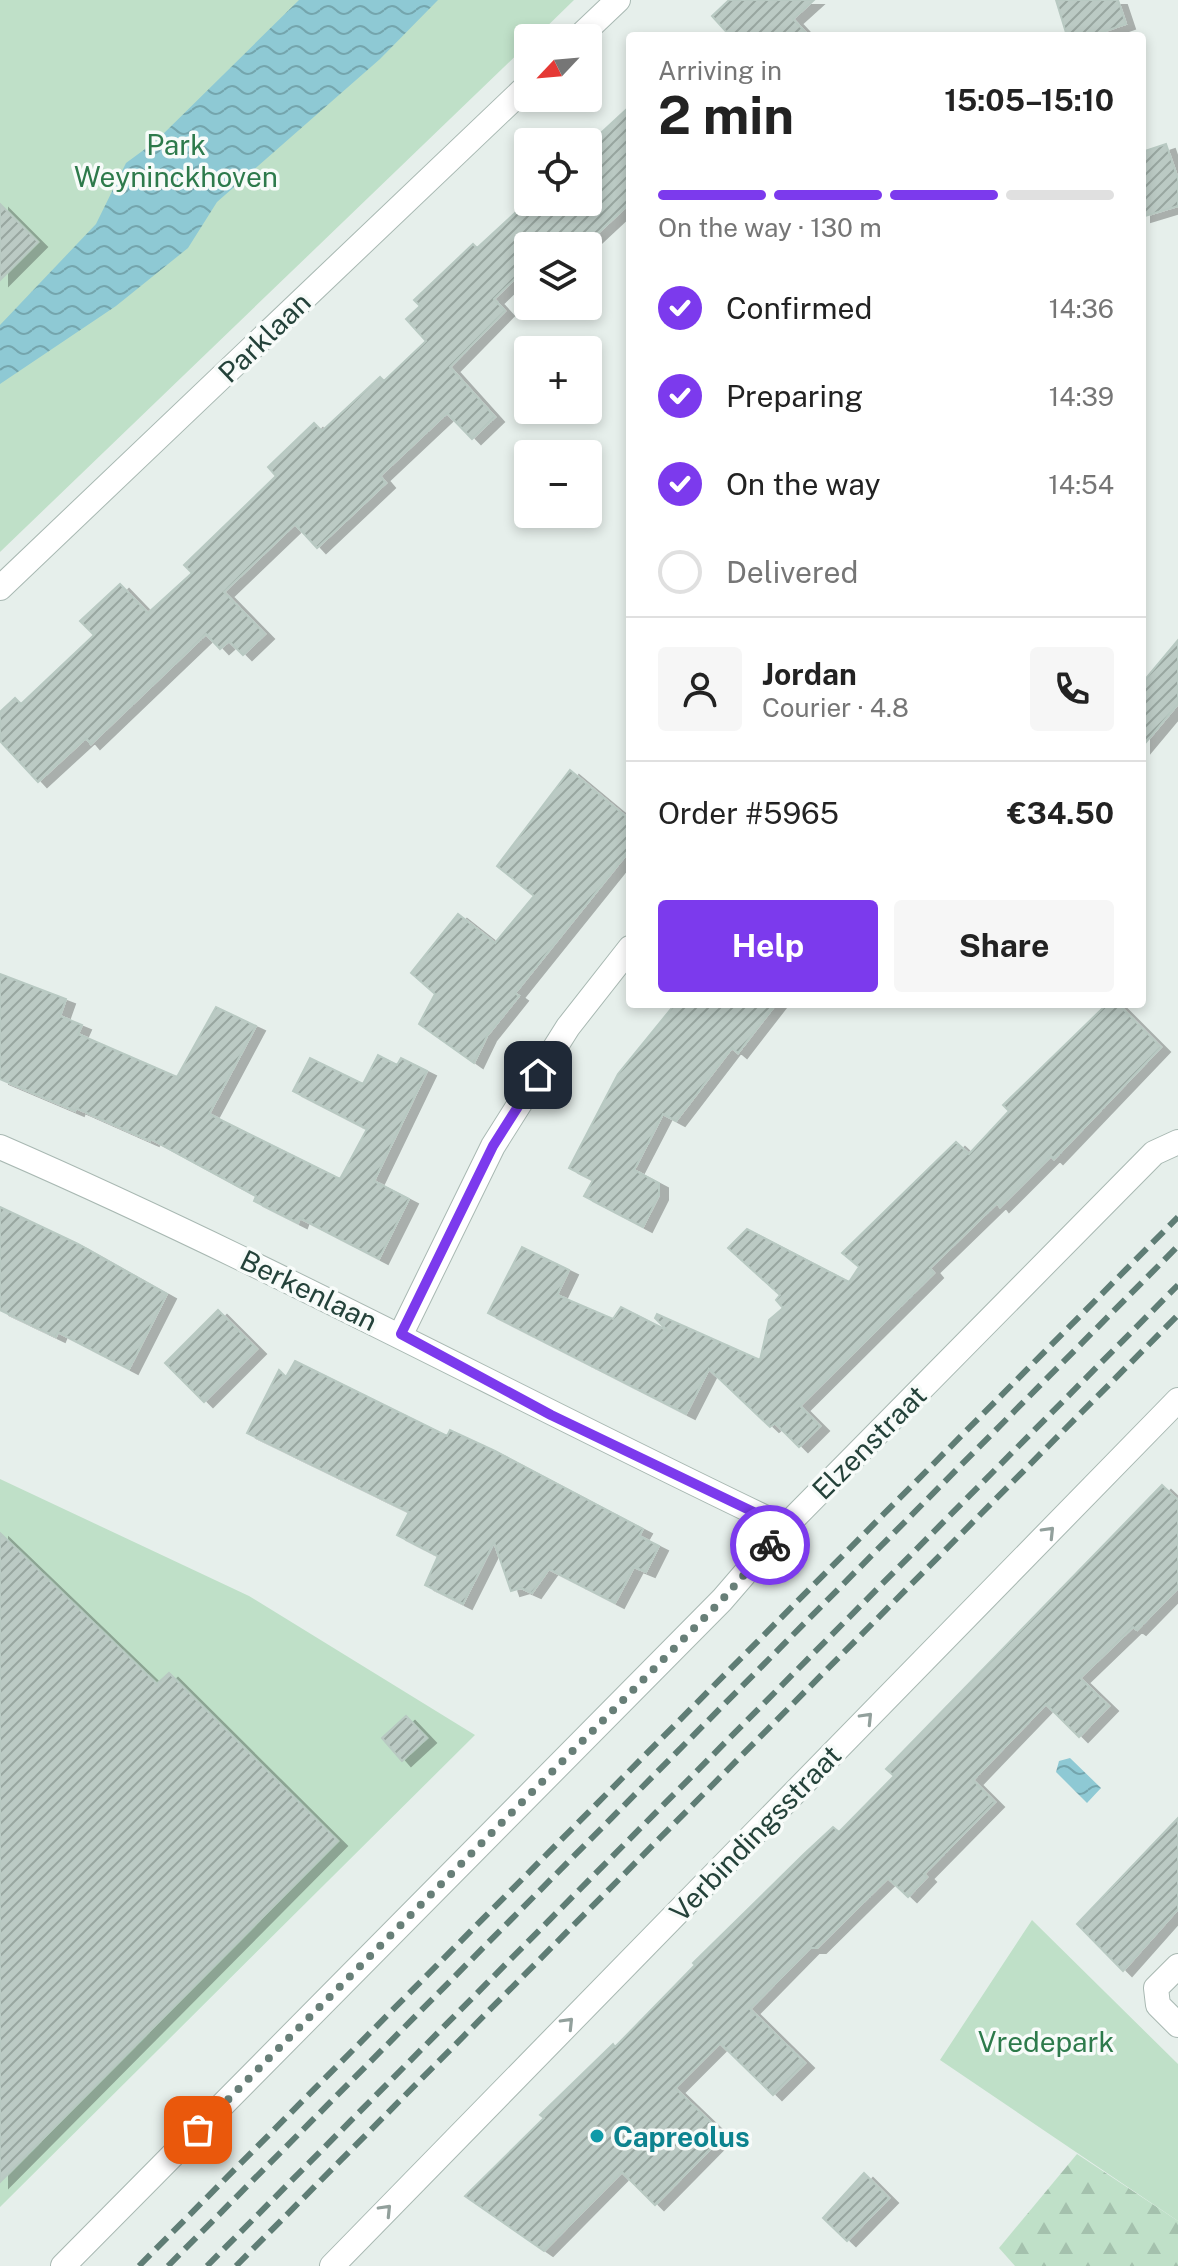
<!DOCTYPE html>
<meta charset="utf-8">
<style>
body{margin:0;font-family:"Public Sans",sans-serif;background:#f6f6f6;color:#222;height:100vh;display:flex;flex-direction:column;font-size:30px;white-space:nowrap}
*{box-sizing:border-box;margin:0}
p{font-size:26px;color:#767676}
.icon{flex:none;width:44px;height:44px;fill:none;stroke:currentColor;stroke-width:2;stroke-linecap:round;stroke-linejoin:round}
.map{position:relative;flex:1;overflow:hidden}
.sheet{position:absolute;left:626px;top:32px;width:520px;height:976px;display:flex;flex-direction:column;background:#fff;border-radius:8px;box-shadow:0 4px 12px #0003}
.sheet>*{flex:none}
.needle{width:52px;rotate:244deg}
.controls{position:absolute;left:514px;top:24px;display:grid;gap:16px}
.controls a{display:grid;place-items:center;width:88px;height:88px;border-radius:8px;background:#fff;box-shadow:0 4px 12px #0003;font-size:40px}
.pin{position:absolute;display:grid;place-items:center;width:68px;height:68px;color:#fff;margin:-34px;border-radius:16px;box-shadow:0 4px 12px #0006}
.courier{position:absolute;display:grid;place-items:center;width:80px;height:80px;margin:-40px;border:6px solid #7c3aed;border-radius:50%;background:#fff;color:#222;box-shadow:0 2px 10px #0007}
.summary em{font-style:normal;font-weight:700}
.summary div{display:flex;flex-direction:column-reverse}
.summary{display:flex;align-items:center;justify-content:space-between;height:136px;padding:0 32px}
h1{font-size:52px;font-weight:700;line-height:60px}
.bar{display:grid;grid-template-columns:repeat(4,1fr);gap:12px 8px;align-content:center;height:96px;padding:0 32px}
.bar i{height:10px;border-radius:6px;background:#e0e0e0}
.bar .active{background:#7c3aed}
.bar p{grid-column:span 4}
.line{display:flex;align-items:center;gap:20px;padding:0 32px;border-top:2px solid #e0e0e0}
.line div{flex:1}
.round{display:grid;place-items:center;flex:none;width:84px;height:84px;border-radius:8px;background:#f6f6f6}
ol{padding:0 32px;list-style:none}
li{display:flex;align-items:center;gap:24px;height:88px}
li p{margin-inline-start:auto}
li .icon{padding:8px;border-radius:50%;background:#7c3aed;color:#fff;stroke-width:4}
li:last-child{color:#767676}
li i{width:44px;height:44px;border:4px solid #e0e0e0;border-radius:50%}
.primary-button{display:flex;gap:16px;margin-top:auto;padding:16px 32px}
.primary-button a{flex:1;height:92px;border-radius:8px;background:#7c3aed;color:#fff;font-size:32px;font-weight:700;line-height:92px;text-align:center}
.primary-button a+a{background:#f6f6f6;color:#222}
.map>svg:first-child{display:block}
.forest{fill:url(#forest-firs)}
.park{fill:#bfe0c8}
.water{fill:url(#water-waves)}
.building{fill:url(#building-hatch);stroke:#b8c9c2;stroke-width:2;filter:url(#shadow)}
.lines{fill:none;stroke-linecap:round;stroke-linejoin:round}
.street-casing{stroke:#a8b8b2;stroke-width:26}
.street{stroke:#fff;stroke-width:24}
.rail{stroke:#5f7d75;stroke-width:6;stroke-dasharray:16 8;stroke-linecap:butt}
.oneway{stroke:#92a09c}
.done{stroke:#687f78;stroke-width:8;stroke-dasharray:0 14.4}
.route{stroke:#7c3aed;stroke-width:10}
.culture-dot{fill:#0f9aa8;stroke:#f7fbf9;stroke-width:3}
.labels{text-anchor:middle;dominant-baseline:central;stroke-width:7;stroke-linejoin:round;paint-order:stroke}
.park-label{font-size:28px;fill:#2d7a4b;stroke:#f7fbf9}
.street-label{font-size:28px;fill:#24423a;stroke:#f7fbf9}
.culture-label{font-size:28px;font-weight:bold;fill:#0d838f;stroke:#f7fbf9;text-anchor:start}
</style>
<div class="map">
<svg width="1178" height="2266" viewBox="0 0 1178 2266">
<defs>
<pattern id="forest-firs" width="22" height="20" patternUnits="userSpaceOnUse" patternTransform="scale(2)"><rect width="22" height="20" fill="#bfe0c8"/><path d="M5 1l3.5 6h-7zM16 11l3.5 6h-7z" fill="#a4c1ad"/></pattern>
<pattern id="water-waves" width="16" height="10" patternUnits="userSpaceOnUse" patternTransform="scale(2)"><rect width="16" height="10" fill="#8ec9d4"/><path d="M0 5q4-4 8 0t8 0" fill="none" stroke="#74a5ad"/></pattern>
<pattern id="building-hatch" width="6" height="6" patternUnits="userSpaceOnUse" patternTransform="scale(2)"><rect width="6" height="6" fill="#bbcac4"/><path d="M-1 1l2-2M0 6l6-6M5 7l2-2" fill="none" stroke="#98a6a0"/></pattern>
<filter id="shadow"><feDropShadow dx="9" dy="5" stdDeviation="0" flood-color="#0004"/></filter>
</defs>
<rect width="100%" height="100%" fill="#e6efeb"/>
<!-- forest -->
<path class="forest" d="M1077,2154L1178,2221V2266H1015L999,2248Z"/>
<!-- park -->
<path class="park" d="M0,0H574L535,38H528V44L0,552V280L38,242L6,209L0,214Z
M0,1479L249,1596L475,1735L0,2207Z
M1032,1920L1178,2064V2221L940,2060Z"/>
<!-- water -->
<path class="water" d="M299,0H438L380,59L217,202L188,248L116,306L0,384V325L96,224L126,163L156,141Z
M1070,1758L1101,1788L1087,1803L1056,1772L1059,1761Z"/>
<!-- building -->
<path class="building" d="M729,0H814L793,19L809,36H730L712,16Z
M1056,0H1118L1126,24L1091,36H1067Z
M630,106V203L584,246H528V266L494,299L505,311L450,367L495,417L472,439L447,413L380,476L386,483L317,548L295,524L224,592L265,634L243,655L229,641L220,649L206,634L91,744L86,738L38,782L0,741V712L15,698L21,704L94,635L80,621L120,584L148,613L192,573L184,565L276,476L268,467L314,423L322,431L380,377L384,381L426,341L406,319L420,306L414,300L473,244L477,248L528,201L588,202V145Z
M1166,144L1178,179V206L1142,217V152Z
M0,204L38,242L0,280Z
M1178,640V704L1142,747V683Z
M570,770L630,820V850L515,993L519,996L487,1036L474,1063L419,1024L435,994L411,973L458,914L495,943L534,896L497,866Z
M0,974L66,999L60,1016L82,1025L78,1034L177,1077L216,1007L256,1026L209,1114L340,1179L367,1129L293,1091L310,1058L363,1084L378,1055L397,1065L401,1058L427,1071L374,1181L409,1199L379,1259L300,1218L298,1223L254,1201L256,1196L151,1139L150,1141L76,1108L75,1111L0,1079Z
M675,1004H776L738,1053L732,1048L676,1121L663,1114L634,1170L659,1183V1195L643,1227L584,1196L593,1180L569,1168L618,1074Z
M1107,1004H1118L1161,1047L1054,1159L1051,1156L1000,1207L997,1203L930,1268L934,1273L800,1406L820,1426L799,1447L775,1423L770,1427L709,1369L686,1414L488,1313L522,1247L569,1270L557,1295L613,1319L621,1307L668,1331L655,1318L657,1314L760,1360L769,1320L783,1308L776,1300L780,1295L728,1248L747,1229L849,1282L859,1267L842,1253L956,1142L969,1154L1009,1111L1003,1105Z
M0,1207L78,1244L167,1294L129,1369L58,1332L56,1337L0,1310Z
M218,1310L257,1349L204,1402L165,1363Z
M295,1361L447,1436L450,1430L495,1451L643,1529L639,1536L659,1546L646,1572L634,1567L615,1603L549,1569L532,1593L521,1588L511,1591L494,1542L463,1604L425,1585L438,1556L397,1535L409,1512L247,1433L279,1370L286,1377Z
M1162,1485L1178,1500V1588L1137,1630L1133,1627L1080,1678L1109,1706L1079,1737L1046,1704L973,1780L995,1802L924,1874L927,1877L908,1897L888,1878L817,1948H810L750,2009L805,2063L773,2095L720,2043L675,2088L724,2135L655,2205L622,2172L544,2251L465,2196L544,2118L540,2115L613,2044L615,2047L695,1965L693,1963L804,1854L833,1827L839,1832L894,1776L886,1769Z
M0,1533L157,1684L169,1673L338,1841L0,2182Z
M406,1716L427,1738L402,1761L382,1738Z
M1178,1818V1909L1123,1971L1077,1924Z
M864,2173L889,2198L847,2241L823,2218Z"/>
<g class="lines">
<!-- street casing -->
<g class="street-casing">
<path id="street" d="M578,38L618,0
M0,588L528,85
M0,1147C267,1263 522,1402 785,1527
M401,1334L493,1146L568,1027L630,948
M1178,1966L1156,1988L1158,2005L1178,2025
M63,2266L722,1600L785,1527L1154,1153L1178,1142
M332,2266L1178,1400"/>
</g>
<!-- street -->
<use href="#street" class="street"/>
<!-- rail -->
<path class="rail" d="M139,2266L1178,1217
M168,2266L1178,1246
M207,2266L1178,1285
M236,2266L1178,1315"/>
</g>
<!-- one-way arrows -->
<defs><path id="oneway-chevron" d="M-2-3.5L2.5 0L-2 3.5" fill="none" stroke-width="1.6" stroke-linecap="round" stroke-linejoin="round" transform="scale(2)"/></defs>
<g class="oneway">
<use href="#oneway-chevron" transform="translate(1049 1532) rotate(-46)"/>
<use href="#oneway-chevron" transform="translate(867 1718) rotate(-46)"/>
<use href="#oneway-chevron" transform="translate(568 2023) rotate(-46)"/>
<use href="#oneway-chevron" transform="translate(386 2210) rotate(-46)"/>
</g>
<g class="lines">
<!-- done -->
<path class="done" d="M198,2130L722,1600L770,1545"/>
<!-- route -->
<path class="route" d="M538,1075L493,1146L401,1334L551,1415L785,1527L770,1545"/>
</g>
<!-- markers -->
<circle class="culture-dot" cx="597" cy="2136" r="8"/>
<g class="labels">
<!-- park labels -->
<g class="park-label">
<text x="176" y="144">Park<tspan x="176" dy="32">Weyninckhoven</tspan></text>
<text x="1046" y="2041">Vredepark</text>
</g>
<!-- street labels -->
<g class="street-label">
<text transform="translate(264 337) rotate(-44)">Parklaan</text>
<text transform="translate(309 1290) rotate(26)">Berkenlaan</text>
<text transform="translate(869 1442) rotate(-45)">Elzenstraat</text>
<text transform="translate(755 1833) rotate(-46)">Verbindingsstraat</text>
</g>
<!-- culture labels -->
<g class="culture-label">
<text x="613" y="2136">Capreolus</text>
</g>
</g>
</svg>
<div class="controls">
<a><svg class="needle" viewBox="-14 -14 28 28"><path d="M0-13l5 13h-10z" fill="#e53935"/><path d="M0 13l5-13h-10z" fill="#767676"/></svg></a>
<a><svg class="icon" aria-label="locate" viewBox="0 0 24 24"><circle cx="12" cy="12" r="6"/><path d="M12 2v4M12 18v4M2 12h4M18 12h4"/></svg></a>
<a><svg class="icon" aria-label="layers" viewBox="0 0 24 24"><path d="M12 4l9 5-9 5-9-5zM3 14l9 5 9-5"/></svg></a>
<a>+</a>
<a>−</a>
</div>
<div class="pin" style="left:198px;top:2130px;background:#ea580c"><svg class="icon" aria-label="bag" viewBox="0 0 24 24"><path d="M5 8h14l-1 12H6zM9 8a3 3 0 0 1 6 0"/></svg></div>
<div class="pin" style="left:538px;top:1075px;background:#1f2937"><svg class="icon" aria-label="home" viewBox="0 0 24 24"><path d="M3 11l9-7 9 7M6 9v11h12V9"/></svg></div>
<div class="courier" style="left:770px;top:1545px"><svg class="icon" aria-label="bike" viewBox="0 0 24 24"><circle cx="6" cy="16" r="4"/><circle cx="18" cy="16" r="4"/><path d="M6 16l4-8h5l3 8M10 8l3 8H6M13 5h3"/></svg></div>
<section class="sheet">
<div class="summary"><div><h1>2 min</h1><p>Arriving in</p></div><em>15:05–15:10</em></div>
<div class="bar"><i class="active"></i><i class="active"></i><i class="active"></i><i></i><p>On the way · 130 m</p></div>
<ol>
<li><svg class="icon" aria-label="check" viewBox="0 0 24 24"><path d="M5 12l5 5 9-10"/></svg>Confirmed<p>14:36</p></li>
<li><svg class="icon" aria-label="check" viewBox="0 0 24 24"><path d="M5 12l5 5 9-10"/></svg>Preparing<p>14:39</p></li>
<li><svg class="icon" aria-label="check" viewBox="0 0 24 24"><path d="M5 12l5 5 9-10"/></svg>On the way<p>14:54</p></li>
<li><i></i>Delivered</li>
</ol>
<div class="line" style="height:144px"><a class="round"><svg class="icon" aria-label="person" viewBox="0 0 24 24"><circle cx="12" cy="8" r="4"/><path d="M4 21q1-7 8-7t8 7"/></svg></a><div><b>Jordan</b><p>Courier · 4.8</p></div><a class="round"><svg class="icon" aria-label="phone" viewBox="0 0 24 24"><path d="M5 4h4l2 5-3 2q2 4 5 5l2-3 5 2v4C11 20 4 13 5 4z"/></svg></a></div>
<div class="line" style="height:104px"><div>Order #5965</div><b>€34.50</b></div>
<div class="primary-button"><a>Help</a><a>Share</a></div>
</section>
</div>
